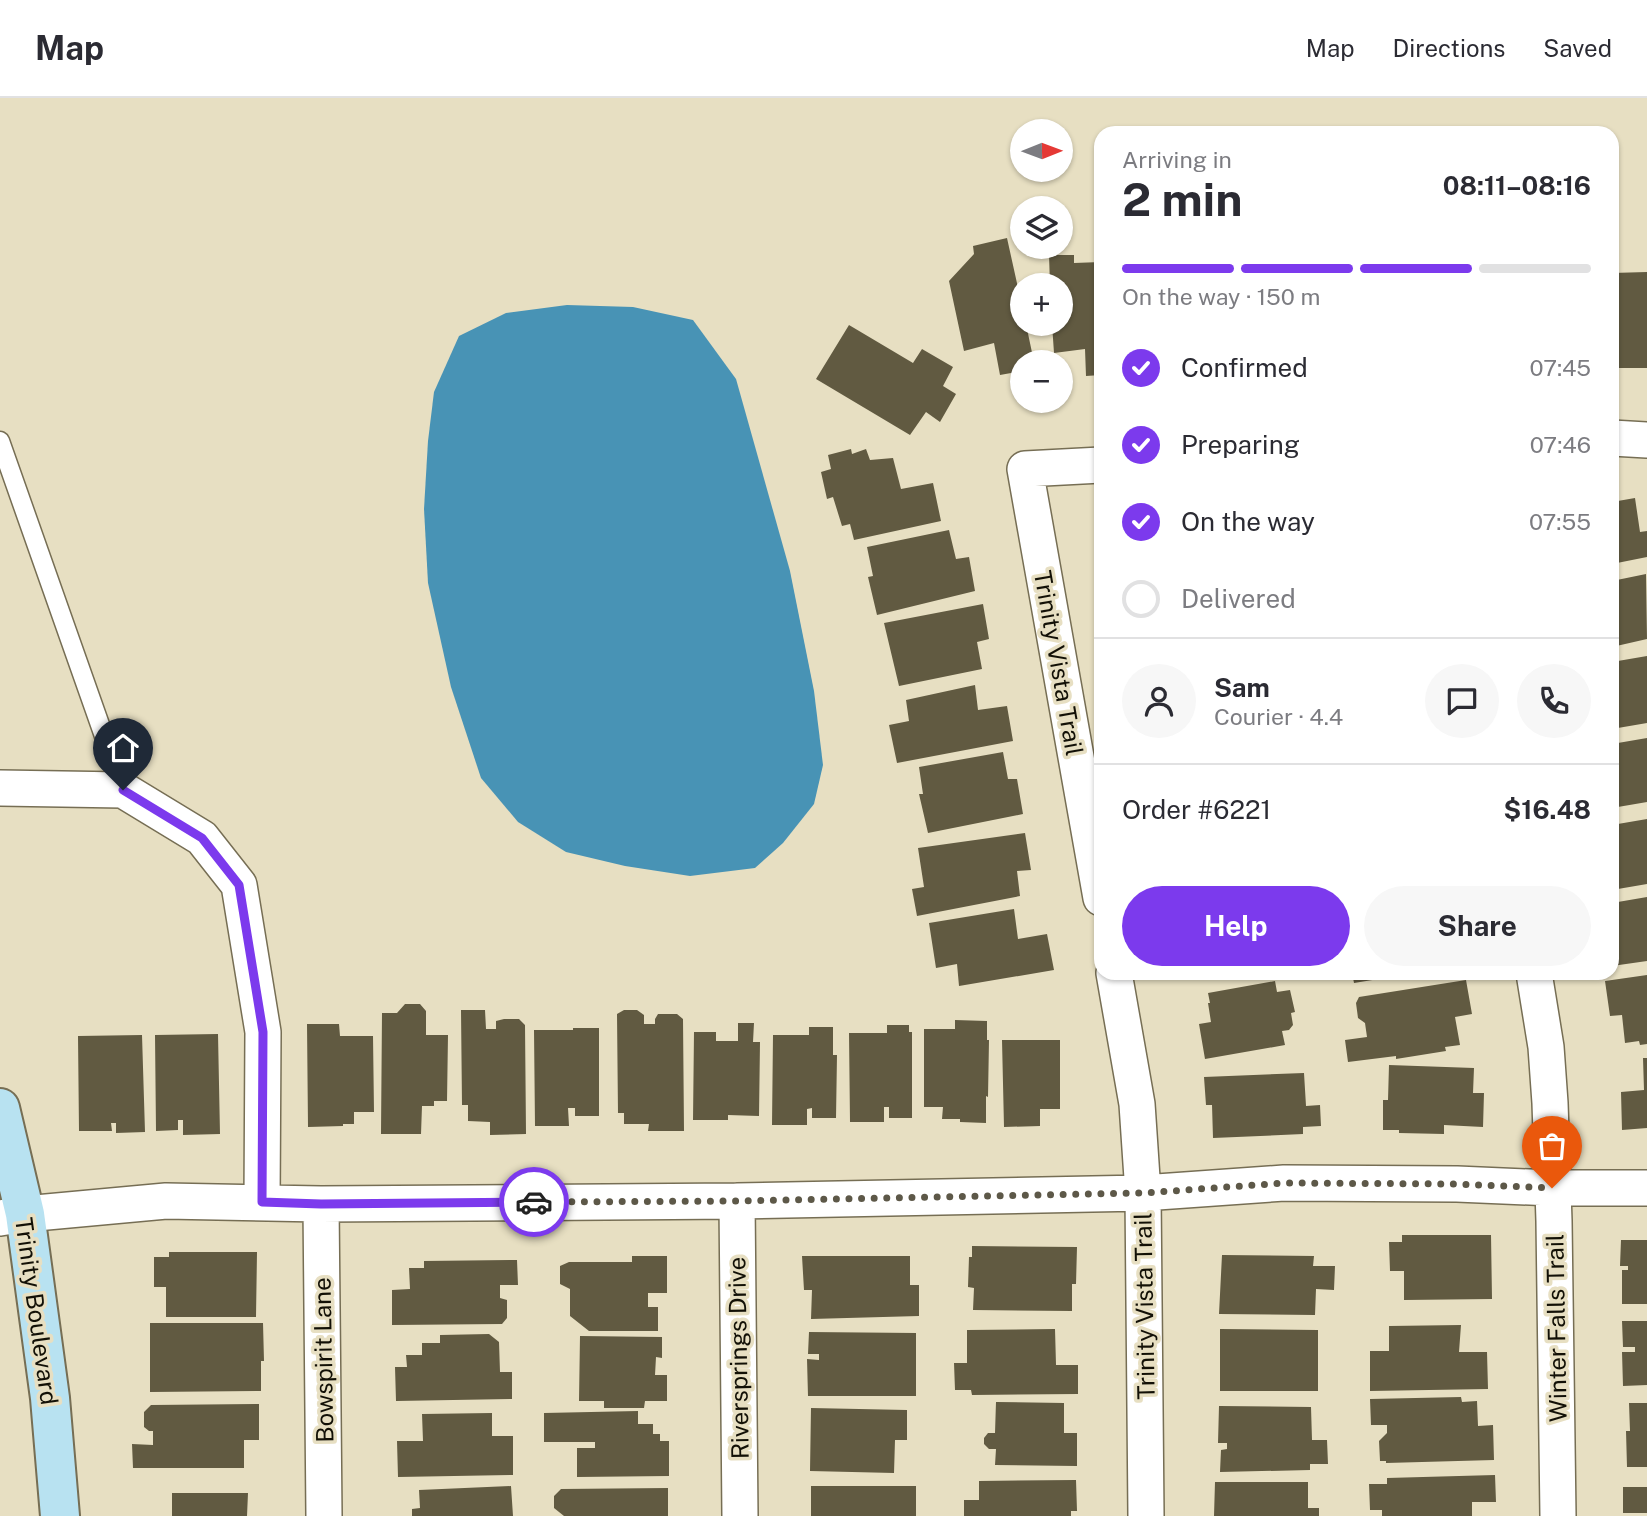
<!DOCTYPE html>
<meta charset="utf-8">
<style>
body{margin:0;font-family:"Public Sans",sans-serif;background:#f7f7f7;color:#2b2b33;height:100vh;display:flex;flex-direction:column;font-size:26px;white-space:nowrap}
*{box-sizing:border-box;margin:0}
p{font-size:23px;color:#7c7c81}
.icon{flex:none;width:38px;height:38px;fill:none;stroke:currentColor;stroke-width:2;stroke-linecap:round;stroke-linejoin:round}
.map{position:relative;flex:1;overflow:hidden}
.details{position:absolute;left:1094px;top:28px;width:525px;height:854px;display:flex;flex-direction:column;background:#fff;border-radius:21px;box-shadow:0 2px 5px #0004}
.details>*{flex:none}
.needle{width:46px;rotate:89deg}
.buttons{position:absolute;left:1010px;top:21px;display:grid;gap:14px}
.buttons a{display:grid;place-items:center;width:63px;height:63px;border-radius:50%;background:#fff;box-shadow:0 2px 5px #0004;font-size:35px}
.pin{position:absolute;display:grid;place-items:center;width:60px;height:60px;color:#fff;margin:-72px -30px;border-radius:50% 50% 50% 0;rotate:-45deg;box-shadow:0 0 7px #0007}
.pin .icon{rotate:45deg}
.courier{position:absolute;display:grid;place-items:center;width:70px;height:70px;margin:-35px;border:5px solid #7c3aed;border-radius:50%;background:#fff;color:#222;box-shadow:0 2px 9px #0007}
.headline em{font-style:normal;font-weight:700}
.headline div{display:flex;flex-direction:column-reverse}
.headline{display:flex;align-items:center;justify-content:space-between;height:119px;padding:0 28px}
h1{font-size:46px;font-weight:700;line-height:52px}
.bar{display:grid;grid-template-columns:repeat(4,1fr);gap:10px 7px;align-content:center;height:84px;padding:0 28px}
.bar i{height:9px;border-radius:5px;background:#e1e1e2}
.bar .current{background:#7c3aed}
.bar p{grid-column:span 4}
.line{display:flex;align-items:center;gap:18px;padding:0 28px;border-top:2px solid #e1e1e2}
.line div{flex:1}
.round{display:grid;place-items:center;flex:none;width:74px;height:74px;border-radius:37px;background:#f7f7f7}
ol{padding:0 28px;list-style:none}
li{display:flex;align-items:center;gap:21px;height:77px}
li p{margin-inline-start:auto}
li .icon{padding:7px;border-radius:50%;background:#7c3aed;color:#fff;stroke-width:4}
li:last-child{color:#7c7c81}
li i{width:38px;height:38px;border:4px solid #e1e1e2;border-radius:50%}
.primary-button{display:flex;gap:14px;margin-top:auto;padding:14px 28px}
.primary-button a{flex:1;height:80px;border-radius:42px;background:#7c3aed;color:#fff;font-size:28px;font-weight:700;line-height:80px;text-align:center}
.primary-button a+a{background:#f7f7f7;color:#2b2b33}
header{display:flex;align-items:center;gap:42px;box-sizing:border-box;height:98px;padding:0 35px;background:#fff;border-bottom:2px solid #e1e1e2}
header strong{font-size:33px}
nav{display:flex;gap:38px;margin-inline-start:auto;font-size:24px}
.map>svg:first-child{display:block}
.water{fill:#4893b5}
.building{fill:#615a41}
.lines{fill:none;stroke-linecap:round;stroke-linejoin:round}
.service-casing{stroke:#766e54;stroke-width:21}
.minor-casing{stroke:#766e54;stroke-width:38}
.secondary-casing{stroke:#766e54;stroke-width:42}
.service{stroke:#fff;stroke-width:18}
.minor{stroke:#fff;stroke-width:35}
.secondary{stroke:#b8e2f1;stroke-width:38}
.done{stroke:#5d5848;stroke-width:7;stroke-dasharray:0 12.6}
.route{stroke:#7c3aed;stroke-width:9}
.labels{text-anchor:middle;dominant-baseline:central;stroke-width:7;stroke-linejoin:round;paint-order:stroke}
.street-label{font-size:24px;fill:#121006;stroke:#e7dfc2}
</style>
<header>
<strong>Map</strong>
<nav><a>Map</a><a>Directions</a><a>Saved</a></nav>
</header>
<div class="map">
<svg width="1647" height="1418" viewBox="0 0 1647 1418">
<rect width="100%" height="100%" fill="#e7dfc2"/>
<!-- water -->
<path class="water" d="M567,207L633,209L693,222L736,281L790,473L814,593L823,667L814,706L783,745L755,770L690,778L625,768L566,754L518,724L481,680L451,589L428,485L424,411L428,343L434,294L459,238L506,215Z"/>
<!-- building -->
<path class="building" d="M1007,140L1022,208V226H1026L1034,264H1022V273L1000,277L994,245L964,253L949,183L974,156L973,148Z
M1049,157H1074V165L1101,164V277L1086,278L1085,251L1054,255L1052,226H1060V187H1050Z
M1647,174V270H1612V175Z
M849,227L913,265L922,251L953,269L943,288L956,296L940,324L926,314L910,337L816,281Z
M851,351L852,356L866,351L870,362L893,360L901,391L933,385L941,423L854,442L850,426L842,428L833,399L827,401L821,374L831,371L828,357Z
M1635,400L1640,434L1647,433V459L1612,466V404Z
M949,432L956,461L969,459L975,493L877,517L868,479L873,478L867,449Z
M1646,476L1647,541L1612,549V483Z
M983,506L989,541L977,544L982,571L899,588L884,525Z
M1647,558V625L1612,631V564Z
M975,587L978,612L1007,608L1013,643L897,665L889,627L909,623L906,602Z
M1647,640V704L1612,710V646Z
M1003,654L1008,681H1017L1023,716L928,735L919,696H923L919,669Z
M1647,721V786L1612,792V727Z
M1025,735L1031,772L1017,773L1020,798L917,818L912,791L924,789L918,750Z
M1647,799V863L1612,868V842H1615V839L1612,840V805Z
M1014,811L1018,841L1047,836L1054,872L959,888L957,866L936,870L929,825Z
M1352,875H1409V876L1354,885Z
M1647,877V946L1640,947L1639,943L1625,945L1622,917L1610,918L1605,883Z
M1466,882L1472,916L1455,919L1460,947L1445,949L1446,953L1396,961V958L1348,964L1345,942L1367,939L1365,925L1358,920L1356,905L1359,899Z
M1275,883L1277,894L1290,892L1295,914L1291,915L1293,927L1289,932L1282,933L1285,947L1205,961L1199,926L1211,924L1208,905H1210L1208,895Z
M405,906H420L426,913V937H448L447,1003H434V1008H422L421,1036H381L382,915H397Z
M461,912H485L486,931H496V923L504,921H519L525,927L526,1036L490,1037V1024L468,1023V1007H462Z
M624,912H637L644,917V926H655V921L658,916H677L683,921L684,1033H648L649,1026H624V1015H618L617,916Z
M955,922L987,923V942H989L988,999L986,998V1025L960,1024V1021H942L943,1009H924V931H955Z
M738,925H754L753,944H760L759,1018L728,1017V1022H693L694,934H716V943H738Z
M307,926H339L340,938H373L374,1014H354V1026H343V1028L308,1029Z
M887,927H909V934H912V1020H889V1009H884V1024H850L849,935H887Z
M809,929H833V957H837L836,1020H812V1010L807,1011V1027H772L773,937H809Z
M573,930H599V1018H575V1010H568L569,1028H535L534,932H573Z
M218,936L220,1036L183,1037V1022H178V1032L156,1033L155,937Z
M142,937L145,1034L116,1035V1025H111L112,1033H79L78,938Z
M1002,942H1060V1011H1040V1028L1004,1029Z
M1643,960H1647V1030L1622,1032L1621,994L1644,992Z
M1389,967L1474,970L1473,995H1484L1483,1029L1444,1027V1036L1399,1035V1032H1383V1002H1388Z
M1304,975L1306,1008L1320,1007L1321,1028L1303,1029V1036L1213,1040L1212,1007H1206L1204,979Z
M1402,1137H1491L1492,1201L1404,1202V1173H1390L1389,1144H1402Z
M1621,1142H1647V1206H1622V1172H1628V1168H1620Z
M972,1148L1077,1149L1076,1186H1072V1213L973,1212L974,1190L968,1189L969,1159H972Z
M169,1154H257L256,1219H166V1189H154V1159H169Z
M1222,1157L1314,1158L1313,1168H1335L1334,1192L1316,1191L1315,1217L1219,1216Z
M632,1158H667V1195H648V1209H658V1233H589L570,1218V1191L560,1186V1168L569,1164H632Z
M802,1158H910V1187H919V1218L811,1221L812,1192H804Z
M517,1162L518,1187H500V1200L507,1202V1220L502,1226L392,1227V1192L410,1191L409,1170H424V1163Z
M1622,1223H1647V1287L1623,1288L1622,1254H1635V1249H1623Z
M150,1225H263L264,1263H261V1293L150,1294Z
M1461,1227L1459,1254H1487L1488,1291L1370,1293V1253H1389V1228Z
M1055,1231L1056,1267H1078V1296L972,1297L971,1292H955L954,1265H967V1232Z
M1220,1231L1318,1232V1293H1220Z
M809,1234L916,1235V1298H808L807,1261L819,1262V1256H808Z
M489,1236L499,1244L500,1274H512V1301L396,1303L395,1269H407L406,1257H422V1245H440V1237Z
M580,1238L662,1239V1260L656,1259L655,1277H667V1303H645L644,1310H604V1303H579Z
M1461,1299L1462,1304L1477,1303L1478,1328L1493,1327L1494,1362L1386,1365V1363H1380L1379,1343L1387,1335V1327H1371L1370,1301Z
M996,1304L1064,1305V1335H1077V1368L995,1367L996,1351H989L984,1346V1340L988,1335H995Z
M1629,1305H1647V1369H1627L1626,1333H1630Z
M259,1306V1342H244V1370H133L132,1346L153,1347V1333H149L144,1329V1314L151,1307Z
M1219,1308L1311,1309L1312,1342H1327L1328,1366H1310V1372L1220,1374L1221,1352L1227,1351V1345H1218Z
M811,1310L907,1312V1342H895L894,1375L810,1373Z
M638,1313V1326H653V1336H660V1343H669V1378L577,1379V1350H595V1344H544V1315Z
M492,1315V1338H513V1377L398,1379L397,1343H423L422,1316Z
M1495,1377L1496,1404H1472V1418H1382V1412H1370L1369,1386H1387V1380Z
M1076,1382L1077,1413H1071V1418H964V1402H979V1383Z
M1215,1384H1308V1410H1319V1418H1214Z
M511,1388L513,1418H412V1411L420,1410L419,1392Z
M811,1388H916V1418H811Z
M1623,1389H1647V1415H1623Z
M668,1390V1418H564L554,1410V1398L561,1391Z
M172,1395H248L247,1418H172Z"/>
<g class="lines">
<!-- service casing -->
<g class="service-casing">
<path id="service" d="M0,343L123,692"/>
</g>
<!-- minor casing -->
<g class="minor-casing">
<path id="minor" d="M1612,340L1647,342
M1101,367L1025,371L1101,800
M0,690L123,692L202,740L239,787L263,934L262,1104
M1114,875L1137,1006L1143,1095L1146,1418
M1534,875L1546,949L1550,1005L1554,1123L1558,1418
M737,1103L740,1418
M321,1106L324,1418
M0,1120L25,1116L166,1103L321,1106L737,1103L1143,1095L1284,1085L1457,1086L1552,1090H1647"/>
</g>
<!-- secondary casing -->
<g class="secondary-casing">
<path id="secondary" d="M0,1010L25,1116L50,1300L60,1418"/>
</g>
<!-- service -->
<use href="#service" class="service"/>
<!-- minor -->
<use href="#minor" class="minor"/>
<!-- secondary -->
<use href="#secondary" class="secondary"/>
</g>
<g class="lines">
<!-- done -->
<path class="done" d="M534,1104L737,1103L1143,1095L1284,1085L1457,1086L1552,1090"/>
<!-- route -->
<path class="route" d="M123,692L202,740L239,787L263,934L262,1104L321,1106L534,1104"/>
</g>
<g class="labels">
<!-- street labels -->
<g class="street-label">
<text transform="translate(1059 565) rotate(80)">Trinity Vista Trail</text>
<text transform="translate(1144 1208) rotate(-91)">Trinity Vista Trail</text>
<text transform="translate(37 1213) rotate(82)">Trinity Boulevard</text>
<text transform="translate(1556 1230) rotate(-91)">Winter Falls Trail</text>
<text transform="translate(738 1260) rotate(-91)">Riversprings Drive</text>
<text transform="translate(323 1262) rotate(-91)">Bowspirit Lane</text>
</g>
</g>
</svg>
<div class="buttons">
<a><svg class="needle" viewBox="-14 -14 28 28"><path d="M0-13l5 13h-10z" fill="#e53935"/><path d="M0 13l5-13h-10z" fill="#7c7c81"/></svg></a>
<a><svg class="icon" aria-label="layers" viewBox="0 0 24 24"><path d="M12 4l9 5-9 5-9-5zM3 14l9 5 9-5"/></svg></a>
<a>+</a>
<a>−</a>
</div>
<div class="pin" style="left:1552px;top:1090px;background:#ea580c"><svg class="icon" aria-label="bag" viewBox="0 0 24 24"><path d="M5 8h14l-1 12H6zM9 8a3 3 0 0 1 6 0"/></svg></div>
<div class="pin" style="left:123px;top:692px;background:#1f2937"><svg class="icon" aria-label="home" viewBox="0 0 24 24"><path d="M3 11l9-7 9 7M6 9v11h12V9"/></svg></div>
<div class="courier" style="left:534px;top:1104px"><svg class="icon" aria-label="car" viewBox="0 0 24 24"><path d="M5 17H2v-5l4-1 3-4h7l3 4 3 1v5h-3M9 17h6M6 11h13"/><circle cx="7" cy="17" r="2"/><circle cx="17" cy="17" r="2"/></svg></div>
<section class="details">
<div class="headline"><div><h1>2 min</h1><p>Arriving in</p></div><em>08:11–08:16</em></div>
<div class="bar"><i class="current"></i><i class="current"></i><i class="current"></i><i></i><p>On the way · 150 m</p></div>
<ol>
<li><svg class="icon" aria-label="check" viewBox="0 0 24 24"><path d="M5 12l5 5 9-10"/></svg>Confirmed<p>07:45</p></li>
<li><svg class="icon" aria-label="check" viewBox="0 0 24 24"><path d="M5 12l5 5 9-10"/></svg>Preparing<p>07:46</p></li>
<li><svg class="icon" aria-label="check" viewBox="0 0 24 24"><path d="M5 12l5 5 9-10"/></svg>On the way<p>07:55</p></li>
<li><i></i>Delivered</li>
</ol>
<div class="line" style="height:126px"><a class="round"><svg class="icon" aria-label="person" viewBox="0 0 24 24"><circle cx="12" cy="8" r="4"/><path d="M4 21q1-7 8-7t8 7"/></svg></a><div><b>Sam</b><p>Courier · 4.4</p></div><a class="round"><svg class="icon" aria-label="chat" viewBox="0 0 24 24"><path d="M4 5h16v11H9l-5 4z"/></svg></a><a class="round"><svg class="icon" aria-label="phone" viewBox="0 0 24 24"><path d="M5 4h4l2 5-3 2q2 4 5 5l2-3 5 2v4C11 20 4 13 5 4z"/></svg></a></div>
<div class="line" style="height:91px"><div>Order #6221</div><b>$16.48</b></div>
<div class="primary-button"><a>Help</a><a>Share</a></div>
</section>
</div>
